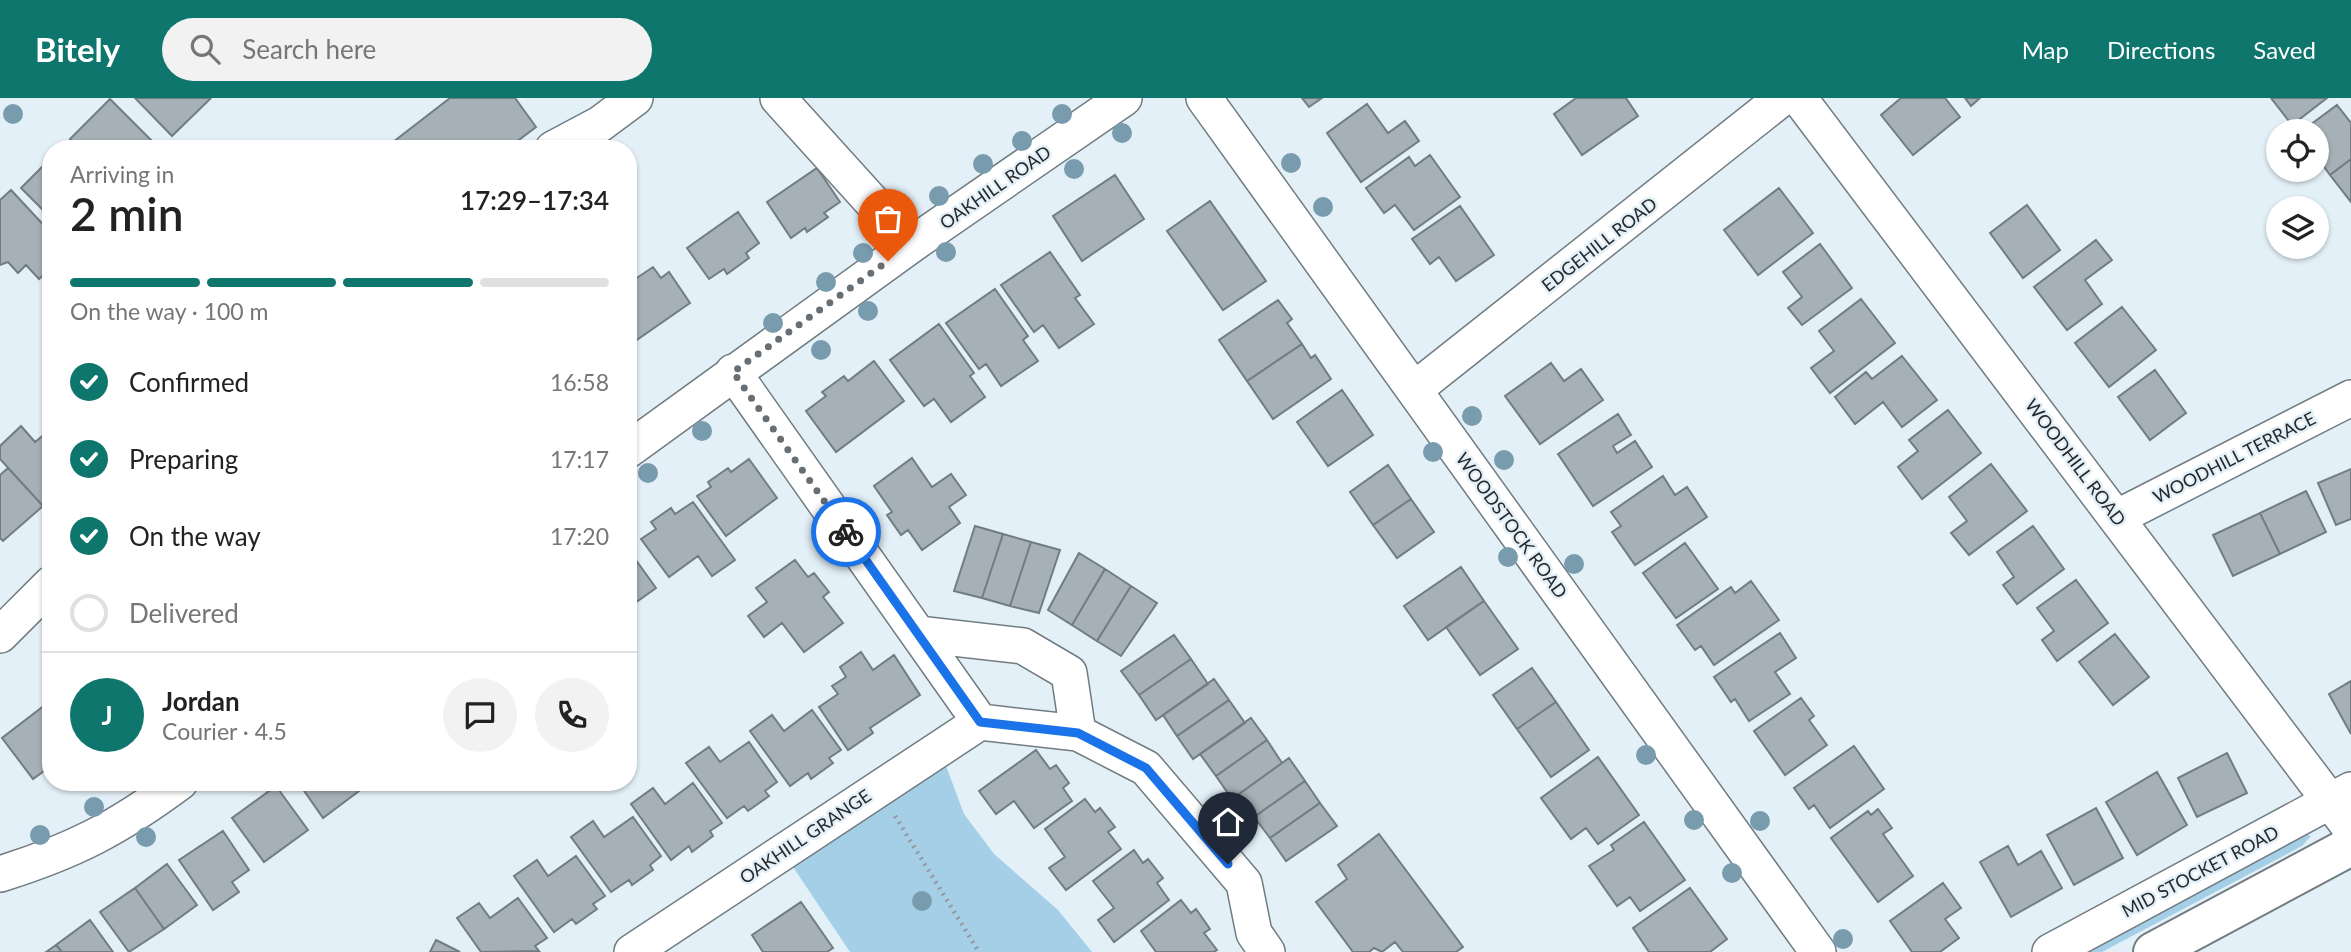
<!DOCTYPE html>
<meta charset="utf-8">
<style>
body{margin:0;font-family:Lato,sans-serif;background:#f2f2f2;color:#222;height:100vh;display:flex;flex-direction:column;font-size:26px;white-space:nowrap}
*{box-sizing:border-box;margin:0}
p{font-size:23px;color:#767676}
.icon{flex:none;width:38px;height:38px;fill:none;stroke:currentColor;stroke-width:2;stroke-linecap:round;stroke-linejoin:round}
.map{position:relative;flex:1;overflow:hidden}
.details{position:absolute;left:42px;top:42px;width:595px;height:651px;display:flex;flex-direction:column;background:#fff;border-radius:28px;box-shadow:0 2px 5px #0004}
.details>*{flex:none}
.controls{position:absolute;left:2266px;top:21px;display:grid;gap:14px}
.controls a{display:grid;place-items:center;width:63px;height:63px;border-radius:50%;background:#fff;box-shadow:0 2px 5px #0004;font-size:35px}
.pin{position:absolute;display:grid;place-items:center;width:60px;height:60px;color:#fff;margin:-72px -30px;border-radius:50% 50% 50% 0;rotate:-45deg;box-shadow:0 0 7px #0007}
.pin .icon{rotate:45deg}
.courier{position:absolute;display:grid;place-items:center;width:70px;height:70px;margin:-35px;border:5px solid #1a73e8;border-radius:50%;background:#fff;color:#222;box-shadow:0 2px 9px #0007}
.overview em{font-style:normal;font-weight:600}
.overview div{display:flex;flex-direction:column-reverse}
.overview{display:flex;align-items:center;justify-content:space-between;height:119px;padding:0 28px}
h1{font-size:46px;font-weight:600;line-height:52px}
.bar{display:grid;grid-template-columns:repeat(4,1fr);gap:10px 7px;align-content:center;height:84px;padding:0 28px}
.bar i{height:9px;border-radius:5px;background:#e0e0e0}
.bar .selected{background:#0f766e}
.bar p{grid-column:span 4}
.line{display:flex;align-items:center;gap:18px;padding:0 28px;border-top:2px solid #e0e0e0}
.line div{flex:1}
.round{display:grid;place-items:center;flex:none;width:74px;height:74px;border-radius:37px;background:#f2f2f2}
ol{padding:0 28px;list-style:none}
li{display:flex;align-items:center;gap:21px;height:77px}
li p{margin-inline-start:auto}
li .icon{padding:7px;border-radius:50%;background:#0f766e;color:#fff;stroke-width:4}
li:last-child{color:#767676}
li i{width:38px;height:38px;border:4px solid #e0e0e0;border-radius:50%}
header{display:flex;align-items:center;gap:42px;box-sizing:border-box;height:98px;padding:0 35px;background:#0f766e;color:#fff}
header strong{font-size:33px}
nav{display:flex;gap:38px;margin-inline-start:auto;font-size:24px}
.search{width:490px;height:63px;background:#f2f2f2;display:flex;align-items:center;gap:18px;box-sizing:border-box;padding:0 24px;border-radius:38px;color:#767676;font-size:26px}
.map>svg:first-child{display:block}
.green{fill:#a5cfe7}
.building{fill:#a5b0b7;stroke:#727d83;stroke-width:2}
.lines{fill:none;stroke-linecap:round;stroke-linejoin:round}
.minor-casing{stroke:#717c82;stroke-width:38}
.tertiary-casing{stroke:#717c82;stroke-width:42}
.path{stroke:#929aa0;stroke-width:4.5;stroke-dasharray:2 5;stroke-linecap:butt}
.minor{stroke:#fff;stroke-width:35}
.tertiary{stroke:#fff;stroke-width:38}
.tree{fill:#799bae}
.done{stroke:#686f74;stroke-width:7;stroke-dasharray:0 12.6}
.route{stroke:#1a73e8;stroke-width:9}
.labels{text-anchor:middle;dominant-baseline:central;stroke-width:5;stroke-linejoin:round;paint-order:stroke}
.street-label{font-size:18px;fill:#262a2d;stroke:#e4f0f8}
</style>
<header>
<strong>Bitely</strong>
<div class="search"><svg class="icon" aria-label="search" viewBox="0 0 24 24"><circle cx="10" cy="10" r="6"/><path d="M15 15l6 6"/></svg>Search here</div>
<nav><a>Map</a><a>Directions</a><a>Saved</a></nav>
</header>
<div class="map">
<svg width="2351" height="854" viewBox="0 0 2351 854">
<rect width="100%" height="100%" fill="#e4f0f8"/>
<!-- green -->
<path class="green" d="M945,665L964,716L994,756L1058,812L1092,854H850L793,769Z
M2306,736L2311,738L2302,748L2102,854H2084Z"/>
<!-- building -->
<path class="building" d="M135,0H211L172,38Z
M450,0H515L536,29L507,51H384Z
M1302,0H1322L1309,9Z
M1576,0H1626L1638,18L1582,57L1554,16Z
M1901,0H1945L1960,19L1913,57L1881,17Z
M1965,0H1980L1971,8Z
M2271,0H2327L2292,27Z
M110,1L160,51H80L70,41Z
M1367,6L1388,35L1405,23L1419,43L1361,84L1327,35Z
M2337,7L2351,25V61L2330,77L2317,59V33H2302Z
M1430,57L1460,99L1414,132L1395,107L1384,115L1366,90L1409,59L1415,68Z
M51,60V120L21,90Z
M2351,61V104L2330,77Z
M817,70L840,104L824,115L828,119L807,134L805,130L791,140L767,104Z
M1115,77L1144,121L1082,163L1053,118Z
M1779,90L1813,135L1758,177L1724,132Z
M11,92L51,135V170L39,181L26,167L18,175L8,164L0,167V102Z
M1210,103L1266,183L1223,212L1167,133Z
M2027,107L2060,152L2023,180L1990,135Z
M1460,108L1494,157L1456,183L1439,159L1430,166L1412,141Z
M738,114L759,145L746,155L749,160L727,176L724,171L709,181L687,150Z
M2096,142L2112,162L2085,182L2102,206L2067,232L2034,189Z
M1820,146L1852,190L1802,227L1788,210L1802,199L1783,174Z
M1050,154L1080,197L1075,200L1094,226L1059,250L1043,227L1034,234L1001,187Z
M653,169L661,180L669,174L690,205L628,248V186Z
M995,191L1028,238L1023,242L1038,263L1001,288L986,266L979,271L946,225Z
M1861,201L1895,245L1830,295L1811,270L1834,253L1819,233Z
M1278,202L1292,221L1287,225L1302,246L1247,283L1219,242Z
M2122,209L2156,252L2109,289L2075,245Z
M939,226L974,275L970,278L985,299L951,324L934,301L924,308L890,262Z
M1302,246L1311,260L1315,257L1331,281L1273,321L1247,283Z
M1902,258L1937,302L1902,329L1883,304L1855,326L1835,299L1866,274L1872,281Z
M874,263L904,303L836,354L806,313L826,298L822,294L844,278L848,283Z
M1551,265L1564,283L1581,271L1603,302L1540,346L1505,298Z
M2155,272L2186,315L2150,342L2118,299Z
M1342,292L1373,337L1328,368L1297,324Z
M1948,312L1981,355L1922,401L1898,369L1918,353L1909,342Z
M1618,316L1631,337L1613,348L1617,355L1635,343L1652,369L1593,408L1558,356Z
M21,328L35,344L47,334L51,338V400L43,408L0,361V348Z
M912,360L932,389L951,376L966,397L949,409L960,425L922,452L908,432L901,437L887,417L892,414L874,388Z
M749,361L777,400L726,438L697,398L711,389L708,384L728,370L731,374Z
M1991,366L2027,413L1969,457L1951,435L1967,423L1949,399Z
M1388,367L1411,401L1373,427L1350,394Z
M8,370L43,408L3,443L0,440V377Z
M2351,371V421L2336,427L2318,385Z
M1663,378L1675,397L1687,389L1707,419L1635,467L1612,434L1621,428L1611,414Z
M2306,393L2326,434L2280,456L2260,415Z
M1411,401L1434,434L1397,460L1373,427Z
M693,404L735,462L712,478L698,458L669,479L641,441L656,431L651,424L671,410L675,416Z
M2260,415L2280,456L2233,478L2213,437Z
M975,428L1003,436L982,500L954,493Z
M2033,428L2064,471L2017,506L2003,487L2014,479L1997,454Z
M1003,436L1031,444L1010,508L982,500Z
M1031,444L1060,452L1039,515L1010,508Z
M1685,445L1718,491L1676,520L1643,475Z
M628,451L656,490L628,510Z
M1079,455L1105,471L1072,527L1048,512Z
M795,462L808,479L814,475L829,494L823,499L843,525L804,554L782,525L764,539L748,518L767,504L756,490Z
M1461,469L1484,503L1428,542L1404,508Z
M1105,471L1131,488L1097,543L1072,527Z
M2076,482L2108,525L2057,563L2042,542L2054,533L2037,510Z
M1751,483L1779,522L1714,567L1701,548L1695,552L1677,527L1731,489L1735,495Z
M1131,488L1157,505L1121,558L1097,543Z
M1484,503L1518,551L1480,577L1446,529Z
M1780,535L1796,560L1775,574L1790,596L1749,623L1735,601L1731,604L1714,579Z
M2115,536L2149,579L2113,607L2079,564Z
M1174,537L1191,561L1139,597L1121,573Z
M861,554L873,572L894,557L920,597L870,630L873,635L848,652L819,609L838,596L832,588L846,579L840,569Z
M1191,561L1208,586L1156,622L1139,597Z
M1532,570L1556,604L1517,631L1493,597Z
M1214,581L1229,602L1177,638L1163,617Z
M2351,583V636L2329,596Z
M1801,600L1814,618L1809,622L1827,647L1785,677L1754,633Z
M1229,602L1245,625L1193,661L1177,638Z
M1556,604L1589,652L1551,679L1517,631Z
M45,607L51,615V668L33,681L2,640Z
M812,612L841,652L829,660L833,665L811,681L808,675L790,688L750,633L772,617L784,633Z
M1251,620L1267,642L1216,678L1200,656Z
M1267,642L1282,665L1232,701L1216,678Z
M749,644L777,684L765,693L769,698L748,713L744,708L727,720L686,665L709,649L720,664Z
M1854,648L1884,691L1830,730L1814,707L1809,711L1794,690Z
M1036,652L1050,671L1056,667L1069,685L1063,690L1072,703L1034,730L1014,703L996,716L979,693Z
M2227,655L2247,695L2197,719L2178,680Z
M1598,659L1639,717L1598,746L1586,730L1571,741L1541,700Z
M1289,660L1305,683L1254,719L1239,696Z
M2157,674L2187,727L2137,757L2106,704Z
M1305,683L1320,705L1270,740L1254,719Z
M298,684H365L367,687L323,720Z
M693,685L722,725L710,733L713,738L692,754L689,748L671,762L631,706L653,690L665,706Z
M276,688L308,732L264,764L232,720Z
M1085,701L1095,714L1100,710L1115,729L1108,734L1121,751L1066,792L1049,770L1065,759L1045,731Z
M1320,705L1337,728L1286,763L1270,740Z
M2096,710L2123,760L2074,787L2047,737Z
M1878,711L1892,730L1883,736L1913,778L1878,804L1831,740L1868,713L1871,717Z
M633,719L661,758L650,767L653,772L632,787L629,782L611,794L571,739L593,723L604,739Z
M1644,724L1685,782L1640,813L1630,799L1617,808L1589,768L1614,752L1611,747Z
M223,733L249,772L232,784L239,794L213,812L179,762Z
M1379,736L1463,849L1456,854H1403L1395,844L1382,854L1374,850L1369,854H1353L1316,804L1347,781L1338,767Z
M2008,748L2018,767L2041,753L2062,790L2011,819L1980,764Z
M1134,752L1143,765L1148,761L1163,780L1157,785L1169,802L1114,844L1098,822L1114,810L1093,783Z
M576,758L605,798L593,806L597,811L576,826L572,821L554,834L514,778L537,762L548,778Z
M167,766L197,807L164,831L135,790Z
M1943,785L1961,810L1945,821L1959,840L1940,854H1912L1890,823Z
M135,790L164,831L129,854L100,814Z
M1690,790L1727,841L1710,854H1649L1633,830Z
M518,800L547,840L535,848L539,853L481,854L457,820L479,805L490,820Z
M1181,802L1191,815L1196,811L1210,831L1204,835L1217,852L1214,854H1156L1141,833Z
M801,804L833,850L827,854H763L752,837Z
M90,822L113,854H62L56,847Z
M436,842L460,854H430Z
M56,847L62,854H46Z"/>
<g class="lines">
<!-- minor casing -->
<g class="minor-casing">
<path id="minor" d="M778,0L911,147
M1204,0L1818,854
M1799,0L2351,731
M553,51L600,26L635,0
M733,274L980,624
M1415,291L1782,0
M628,352L911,147L1124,0
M2118,419L2351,300
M918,536L1023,548L1069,575L1078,635
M0,537L51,486
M0,776C74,753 118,730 180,684
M632,854L980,624L1078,635L1146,670L1244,785L1254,835L1267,854
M2050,854L2351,692"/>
</g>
<!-- tertiary casing -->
<g class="tertiary-casing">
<path id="tertiary" d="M2153,854L2351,748"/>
</g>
<!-- path -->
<path class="path" d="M895,718L979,854"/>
<!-- minor -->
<use href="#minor" class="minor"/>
<!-- tertiary -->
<use href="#tertiary" class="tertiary"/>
</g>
<!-- trees -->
<g class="tree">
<circle cx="13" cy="16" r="10"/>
<circle cx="1062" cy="16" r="10"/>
<circle cx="1122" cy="35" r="10"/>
<circle cx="1022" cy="43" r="10"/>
<circle cx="1291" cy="65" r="10"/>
<circle cx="983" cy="66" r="10"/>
<circle cx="1074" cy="71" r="10"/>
<circle cx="939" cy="98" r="10"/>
<circle cx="1323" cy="109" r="10"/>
<circle cx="946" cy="154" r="10"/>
<circle cx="863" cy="155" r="10"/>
<circle cx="826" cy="184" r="10"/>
<circle cx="868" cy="213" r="10"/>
<circle cx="773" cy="225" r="10"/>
<circle cx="821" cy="252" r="10"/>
<circle cx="1472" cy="318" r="10"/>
<circle cx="702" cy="333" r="10"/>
<circle cx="1433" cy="354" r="10"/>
<circle cx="1504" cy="362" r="10"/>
<circle cx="648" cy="375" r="10"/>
<circle cx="1508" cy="459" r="10"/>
<circle cx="1574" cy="466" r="10"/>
<circle cx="1646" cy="657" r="10"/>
<circle cx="94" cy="709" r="10"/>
<circle cx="1694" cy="722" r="10"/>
<circle cx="1760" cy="723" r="10"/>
<circle cx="40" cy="737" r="10"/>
<circle cx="146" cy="739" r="10"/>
<circle cx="1732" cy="775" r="10"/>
<circle cx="922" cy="803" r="10"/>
<circle cx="1843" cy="841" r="10"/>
</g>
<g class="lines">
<!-- done -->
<path class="done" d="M846,434L733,274L888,163"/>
<!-- route -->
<path class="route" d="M846,434L980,624L1078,635L1146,670L1228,766"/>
</g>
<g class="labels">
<!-- street labels -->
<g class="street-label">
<text transform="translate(995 89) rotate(-35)">OAKHILL ROAD</text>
<text transform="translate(1599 146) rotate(-38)">EDGEHILL ROAD</text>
<text transform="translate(2234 359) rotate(-27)">WOODHILL TERRACE</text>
<text transform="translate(2076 364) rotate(53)">WOODHILL ROAD</text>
<text transform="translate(1512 427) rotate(54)">WOODSTOCK ROAD</text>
<text transform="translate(805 738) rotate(-34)">OAKHILL GRANGE</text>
<text transform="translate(2200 773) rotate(-28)">MID STOCKET ROAD</text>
</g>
</g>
</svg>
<div class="controls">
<a><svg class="icon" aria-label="locate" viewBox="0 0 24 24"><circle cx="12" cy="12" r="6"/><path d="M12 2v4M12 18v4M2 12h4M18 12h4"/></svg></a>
<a><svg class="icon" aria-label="layers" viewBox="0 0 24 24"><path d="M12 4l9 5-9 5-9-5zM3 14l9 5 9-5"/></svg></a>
</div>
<div class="pin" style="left:888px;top:163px;background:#ea580c"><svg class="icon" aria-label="bag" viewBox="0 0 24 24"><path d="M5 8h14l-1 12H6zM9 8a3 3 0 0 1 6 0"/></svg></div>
<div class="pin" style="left:1228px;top:766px;background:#1f2937"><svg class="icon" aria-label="home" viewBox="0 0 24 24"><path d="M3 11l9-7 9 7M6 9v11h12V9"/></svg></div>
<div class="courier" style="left:846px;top:434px"><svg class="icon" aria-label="bike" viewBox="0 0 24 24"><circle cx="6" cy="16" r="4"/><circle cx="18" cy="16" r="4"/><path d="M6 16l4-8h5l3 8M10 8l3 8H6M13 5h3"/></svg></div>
<section class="details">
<div class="overview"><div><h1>2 min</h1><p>Arriving in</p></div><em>17:29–17:34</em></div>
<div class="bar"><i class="selected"></i><i class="selected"></i><i class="selected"></i><i></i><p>On the way · 100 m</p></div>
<ol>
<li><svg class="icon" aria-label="check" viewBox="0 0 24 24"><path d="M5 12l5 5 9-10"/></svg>Confirmed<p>16:58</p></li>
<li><svg class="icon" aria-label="check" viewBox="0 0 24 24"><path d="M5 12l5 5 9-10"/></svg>Preparing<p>17:17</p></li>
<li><svg class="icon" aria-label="check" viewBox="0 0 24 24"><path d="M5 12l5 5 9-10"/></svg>On the way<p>17:20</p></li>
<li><i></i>Delivered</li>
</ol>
<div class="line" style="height:126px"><b class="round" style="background:#0f766e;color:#fff">J</b><div><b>Jordan</b><p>Courier · 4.5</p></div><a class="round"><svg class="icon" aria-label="chat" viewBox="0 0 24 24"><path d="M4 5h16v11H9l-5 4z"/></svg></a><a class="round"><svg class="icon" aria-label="phone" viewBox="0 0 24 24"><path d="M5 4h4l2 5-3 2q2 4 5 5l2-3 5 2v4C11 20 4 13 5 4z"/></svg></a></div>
</section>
</div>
